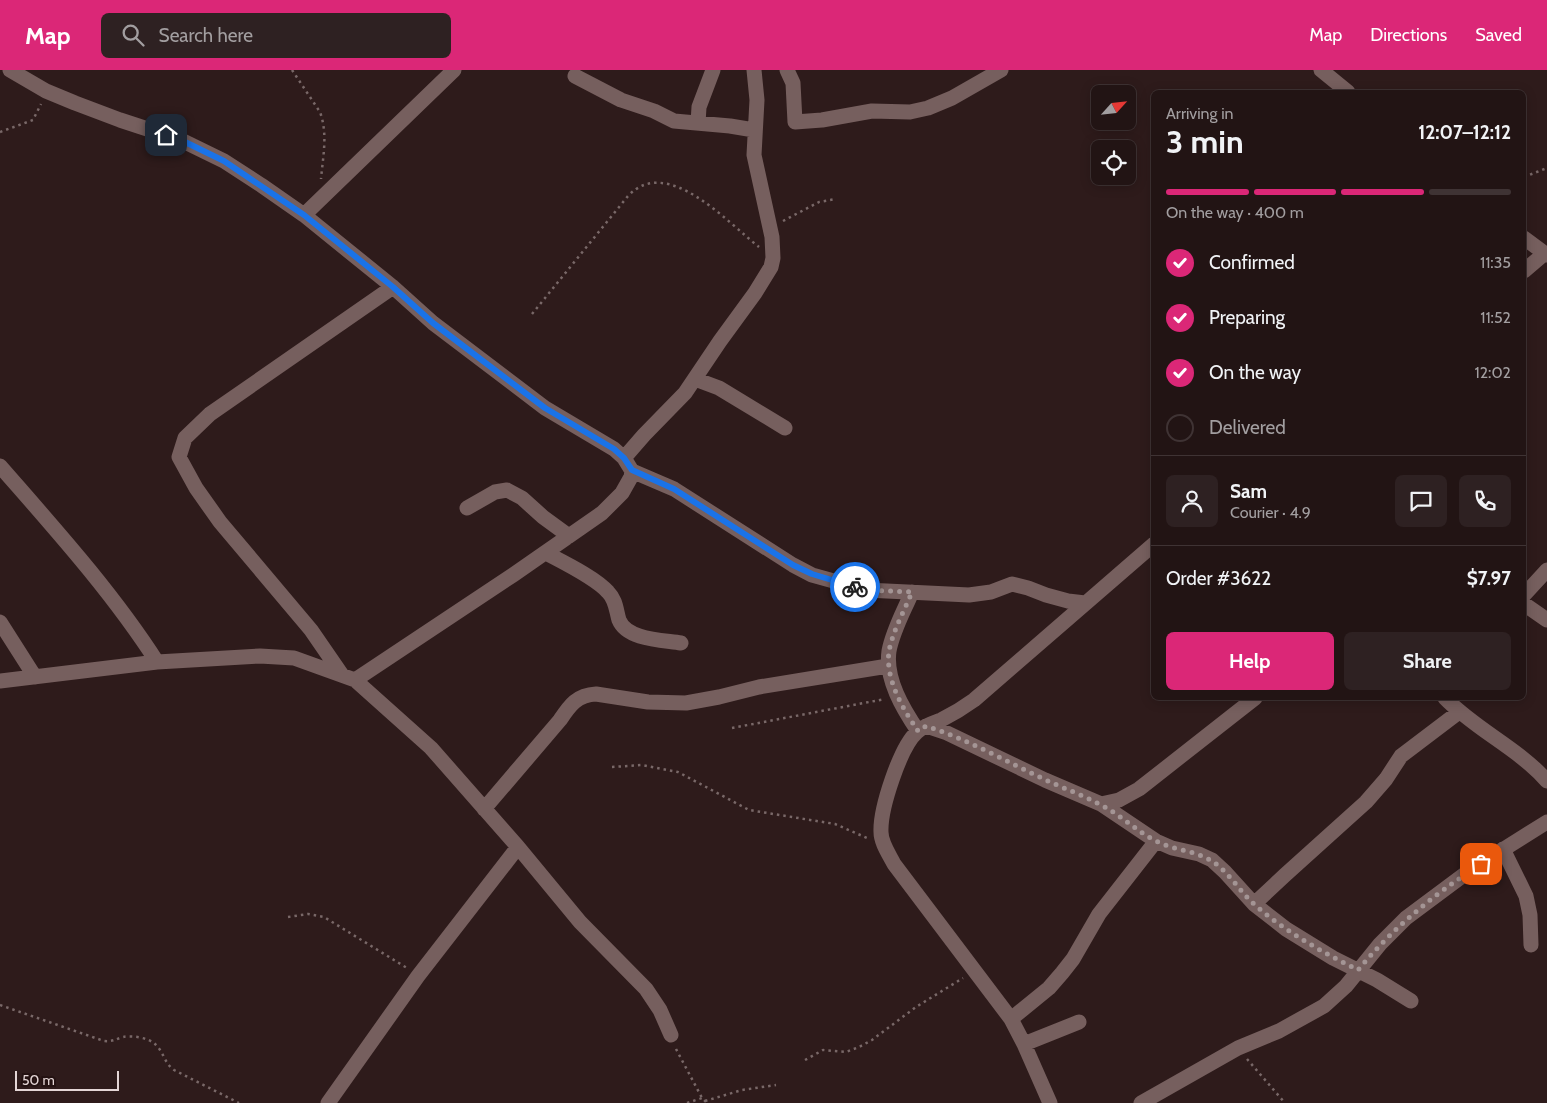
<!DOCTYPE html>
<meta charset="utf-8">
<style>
body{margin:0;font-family:Cabin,sans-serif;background:#2e2122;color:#f1f3f6;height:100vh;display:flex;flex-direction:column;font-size:19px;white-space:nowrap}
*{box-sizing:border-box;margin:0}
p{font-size:16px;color:#a29ea0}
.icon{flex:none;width:28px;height:28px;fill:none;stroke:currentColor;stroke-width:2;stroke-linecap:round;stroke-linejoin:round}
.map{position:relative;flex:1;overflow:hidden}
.side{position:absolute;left:1151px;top:20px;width:375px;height:610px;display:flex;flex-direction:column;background:#221414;border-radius:8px;box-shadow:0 2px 12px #0003,0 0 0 1px #3f3334}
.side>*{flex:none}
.needle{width:32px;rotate:63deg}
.buttons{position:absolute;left:1091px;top:15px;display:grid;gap:10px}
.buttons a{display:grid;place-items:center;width:45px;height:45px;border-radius:8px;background:#221414;box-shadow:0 2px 12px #0003,0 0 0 1px #3f3334;font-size:25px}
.scale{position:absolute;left:15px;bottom:12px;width:104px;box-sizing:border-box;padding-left:5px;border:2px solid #e4d6d6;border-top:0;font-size:14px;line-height:18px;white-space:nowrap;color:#e4d6d6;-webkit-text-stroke:4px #241212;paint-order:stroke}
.pin{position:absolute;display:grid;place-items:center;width:42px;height:42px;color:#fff;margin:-21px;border-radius:10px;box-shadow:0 2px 8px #0006}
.courier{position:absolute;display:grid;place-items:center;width:50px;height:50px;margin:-25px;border:4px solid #1a73e8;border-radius:50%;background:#fff;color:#222;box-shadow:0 1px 6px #0007}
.summary em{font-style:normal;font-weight:700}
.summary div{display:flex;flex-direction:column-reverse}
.summary{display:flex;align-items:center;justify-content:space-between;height:85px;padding:0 15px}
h1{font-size:32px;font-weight:700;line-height:38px}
.bar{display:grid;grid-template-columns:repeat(4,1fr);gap:8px 5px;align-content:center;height:60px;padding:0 15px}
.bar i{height:6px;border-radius:4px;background:#3f3334}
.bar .active{background:#db2777}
.bar p{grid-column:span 4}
.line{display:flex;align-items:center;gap:12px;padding:0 15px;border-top:1px solid #3f3334}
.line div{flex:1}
.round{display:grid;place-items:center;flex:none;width:52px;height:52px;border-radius:8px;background:#2e2122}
ol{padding:0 15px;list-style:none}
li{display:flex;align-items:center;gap:15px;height:55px}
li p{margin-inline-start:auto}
li .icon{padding:5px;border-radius:50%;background:#db2777;color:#fff;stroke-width:4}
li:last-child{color:#a29ea0}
li i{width:28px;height:28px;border:2px solid #3f3334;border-radius:50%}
.action{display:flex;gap:10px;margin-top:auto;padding:10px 15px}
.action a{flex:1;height:58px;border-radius:8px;background:#db2777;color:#fff;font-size:20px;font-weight:700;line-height:58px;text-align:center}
.action a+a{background:#2e2122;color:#f1f3f6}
header{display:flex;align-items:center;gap:30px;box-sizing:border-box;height:70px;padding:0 25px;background:#db2777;color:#fff}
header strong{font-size:24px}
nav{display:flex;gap:28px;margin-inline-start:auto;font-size:18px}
.search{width:350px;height:45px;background:#2e2122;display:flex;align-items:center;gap:12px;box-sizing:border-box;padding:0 18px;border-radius:8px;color:#a29ea0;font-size:19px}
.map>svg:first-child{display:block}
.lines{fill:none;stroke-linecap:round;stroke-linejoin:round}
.path{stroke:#796868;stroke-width:2.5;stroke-dasharray:2.5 4;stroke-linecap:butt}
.minor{stroke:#765f5e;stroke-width:15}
.done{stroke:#a49595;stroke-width:5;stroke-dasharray:0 9}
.route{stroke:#1a73e8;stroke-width:6}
</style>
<header>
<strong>Map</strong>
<div class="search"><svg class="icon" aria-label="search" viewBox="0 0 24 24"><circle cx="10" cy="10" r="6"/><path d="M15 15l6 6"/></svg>Search here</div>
<nav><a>Map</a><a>Directions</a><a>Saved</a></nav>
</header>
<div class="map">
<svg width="1547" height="1033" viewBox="0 0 1547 1033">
<rect width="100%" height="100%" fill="#2e1b1b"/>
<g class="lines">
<!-- path -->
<path class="path" d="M292,0L320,42C328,64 323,86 321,109
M0,62L33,50L41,34
M1524,107L1547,98
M783,151L819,132L836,129
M532,244L628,126C667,84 728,153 759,177
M732,658L885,629
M612,697L642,695L678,702L749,740L835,754L867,768
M288,847L308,844L324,847L407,898
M0,935L104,971C112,972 116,969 123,967C132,965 150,968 156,975C164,983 165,994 174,1000L239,1033
M676,979L702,1028L707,1033
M1247,989L1285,1033
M805,990L823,980L846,982L859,977L872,970L916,937L963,908
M705,1031L742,1020L776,1015
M687,1033L702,1028"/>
<!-- minor -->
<path class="minor" d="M10,0L46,21L75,33L120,50L181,70L224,91L261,115L304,145L393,217L433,253L545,338L614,379L624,388L632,401L631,407L622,423L602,443L513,505L355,610
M787,0L793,13L795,52L822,50L872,41L910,42L928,38L952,28L1001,0
M1321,0L1348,22
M575,6L621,30L654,41L674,51L730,56L754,60
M698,53L699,37L713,0
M304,145L454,0
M1524,168L1547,185
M1524,201L1545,183
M695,309L719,318L785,358
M624,388L644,365L685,323L720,271L755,223L771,197L773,188L772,167L754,85L757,30L754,0
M0,396C55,459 112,522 157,592
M632,401L674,419L793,495L812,505L866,520L969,525L991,522L1012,514L1028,518L1046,525L1068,531L1085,533
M467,438L495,422L507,420L522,428L543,447L569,466
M546,483C563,492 596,508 608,522C616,530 616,540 619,550C627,570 663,570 681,573
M912,522C904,541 893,560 889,581C885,609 903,639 918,661
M1524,525L1547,500
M1524,534L1547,550
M0,552L35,607
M342,605L311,560L220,452L196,418L179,387L185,368L210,344L393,217
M0,611L157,592L260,586L294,588L355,610L431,678L518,777L580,852L646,919L660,940L671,965
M1445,628C1476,660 1518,678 1547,711
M926,656L947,663L1045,710L1101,734L1156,771L1172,778L1199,784L1212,790L1225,802L1254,834L1286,859L1333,888L1377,910L1411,931
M1101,734L1119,730L1139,719L1255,628
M484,739L560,650C570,635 577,625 596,624L648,632L686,633L719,627L759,617L888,596
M1503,779L1526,826L1530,845L1531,875
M1254,834L1285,805L1366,732L1386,709L1401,686L1459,642
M1011,949L1049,918L1062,903L1073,889L1099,844L1156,771
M1024,974L1079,952
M328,1033L418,906L518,777
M1050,1033L1024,974L1011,949L894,794C889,784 881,773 881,762C880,739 900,677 917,662C923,656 933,653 941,650C953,644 963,638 974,630L1154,474
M1141,1033L1238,978L1279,961L1324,936L1346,916L1380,874L1406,848L1469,801L1547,752"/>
</g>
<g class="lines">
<!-- done -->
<path class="done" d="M855,517L866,520L912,522C904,541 893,561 889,581C885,609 903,639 918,661L926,656C967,669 1005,691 1044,709C1062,718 1081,724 1099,734C1120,744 1136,761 1156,771C1173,780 1193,780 1210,790C1228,800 1239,821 1255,835C1286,862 1322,882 1358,900C1395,856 1432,826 1481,794"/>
<!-- route -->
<path class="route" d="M166,65L181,70L224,91L304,145L393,217L433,253L545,338L614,379L624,388L632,400L674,419L793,495L812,504L855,517"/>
</g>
</svg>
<div class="buttons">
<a><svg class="needle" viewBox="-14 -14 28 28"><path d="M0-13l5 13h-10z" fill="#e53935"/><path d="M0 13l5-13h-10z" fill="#a29ea0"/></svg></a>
<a><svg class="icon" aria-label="locate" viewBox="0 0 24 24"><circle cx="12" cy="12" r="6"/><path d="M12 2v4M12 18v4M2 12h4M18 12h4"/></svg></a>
</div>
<div class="scale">50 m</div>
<div class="pin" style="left:1481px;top:794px;background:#ea580c"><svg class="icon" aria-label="bag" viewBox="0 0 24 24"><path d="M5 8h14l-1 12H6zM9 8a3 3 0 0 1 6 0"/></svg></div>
<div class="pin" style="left:166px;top:65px;background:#1f2937"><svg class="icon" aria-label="home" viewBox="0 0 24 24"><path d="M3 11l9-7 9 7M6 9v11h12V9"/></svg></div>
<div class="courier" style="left:855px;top:517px"><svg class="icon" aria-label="bike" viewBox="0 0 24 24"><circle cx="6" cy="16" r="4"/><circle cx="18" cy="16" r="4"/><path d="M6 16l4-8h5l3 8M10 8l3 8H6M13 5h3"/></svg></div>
<section class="side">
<div class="summary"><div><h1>3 min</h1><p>Arriving in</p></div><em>12:07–12:12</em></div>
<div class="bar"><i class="active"></i><i class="active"></i><i class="active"></i><i></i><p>On the way · 400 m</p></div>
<ol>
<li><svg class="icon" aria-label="check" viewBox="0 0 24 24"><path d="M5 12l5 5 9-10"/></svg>Confirmed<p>11:35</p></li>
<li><svg class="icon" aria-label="check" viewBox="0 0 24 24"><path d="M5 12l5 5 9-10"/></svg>Preparing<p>11:52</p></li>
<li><svg class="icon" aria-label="check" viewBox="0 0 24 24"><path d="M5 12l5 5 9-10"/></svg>On the way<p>12:02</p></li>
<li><i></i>Delivered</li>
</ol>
<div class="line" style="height:90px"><a class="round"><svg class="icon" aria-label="person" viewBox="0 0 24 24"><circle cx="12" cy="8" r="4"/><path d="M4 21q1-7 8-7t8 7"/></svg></a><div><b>Sam</b><p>Courier · 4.9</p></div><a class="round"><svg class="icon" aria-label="chat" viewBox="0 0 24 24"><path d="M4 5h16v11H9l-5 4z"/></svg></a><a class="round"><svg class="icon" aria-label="phone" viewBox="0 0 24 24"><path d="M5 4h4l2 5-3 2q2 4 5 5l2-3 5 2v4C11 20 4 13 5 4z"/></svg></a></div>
<div class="line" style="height:65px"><div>Order #3622</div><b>$7.97</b></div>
<div class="action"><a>Help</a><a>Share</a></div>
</section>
</div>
